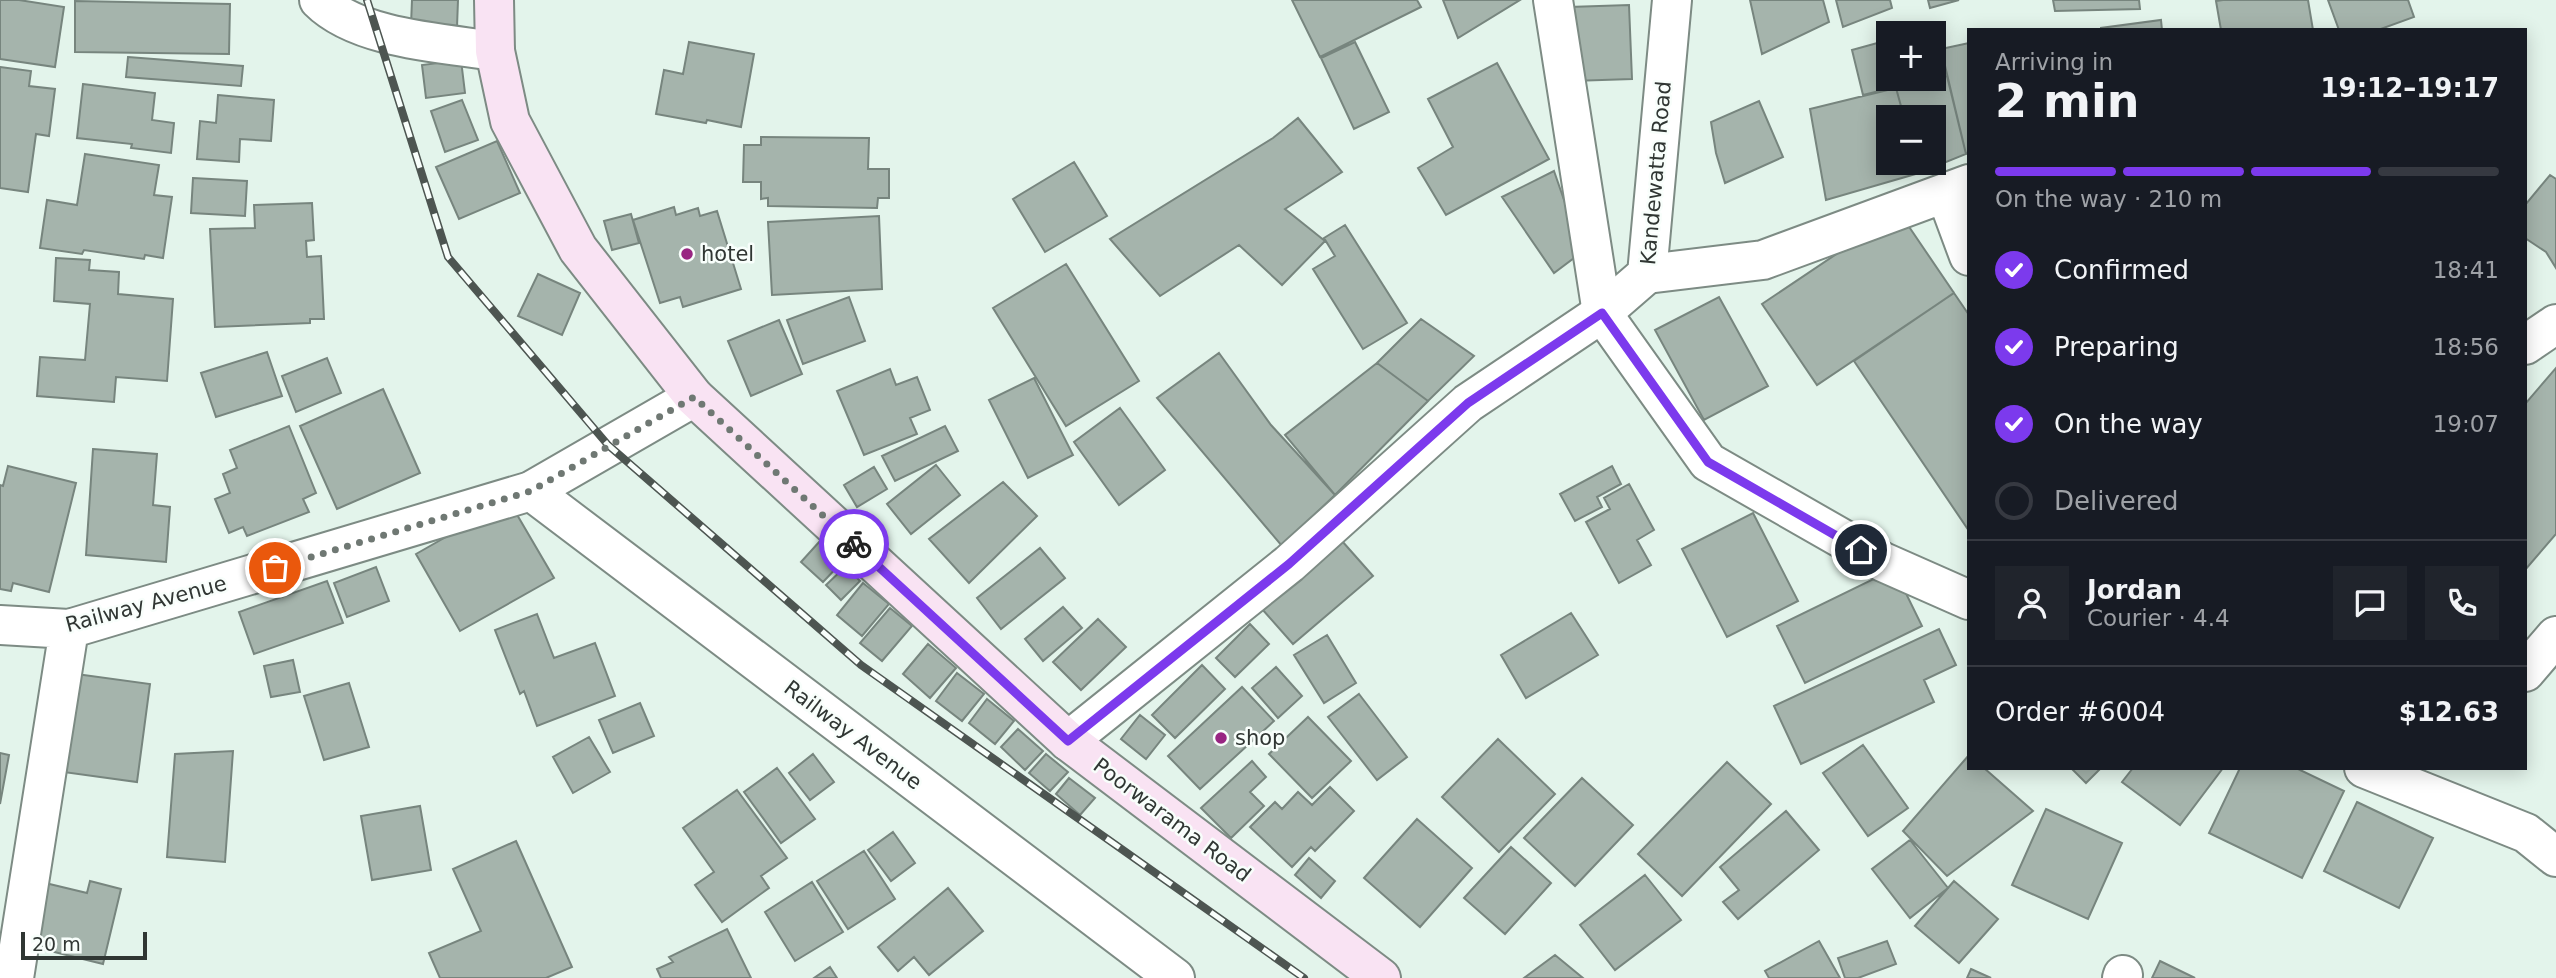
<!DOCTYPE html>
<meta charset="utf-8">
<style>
body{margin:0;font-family:"DejaVu Sans",sans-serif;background:#20242c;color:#f1f3f6;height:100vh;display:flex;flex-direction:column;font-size:26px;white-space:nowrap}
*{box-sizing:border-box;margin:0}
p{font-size:23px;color:#9ea1a6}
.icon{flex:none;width:38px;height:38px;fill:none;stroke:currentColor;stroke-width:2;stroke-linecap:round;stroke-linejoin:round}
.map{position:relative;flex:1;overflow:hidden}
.sheet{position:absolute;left:1967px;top:28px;width:560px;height:742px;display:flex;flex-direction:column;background:#171b24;border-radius:0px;box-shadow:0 4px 18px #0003}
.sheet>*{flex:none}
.fabs{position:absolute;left:1876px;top:21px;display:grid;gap:14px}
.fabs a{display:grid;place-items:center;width:70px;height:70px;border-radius:0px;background:#171b24;box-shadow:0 4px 18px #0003;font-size:35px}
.scale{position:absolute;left:21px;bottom:18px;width:126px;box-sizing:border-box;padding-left:7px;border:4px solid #303633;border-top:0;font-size:19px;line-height:24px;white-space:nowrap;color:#303633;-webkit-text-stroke:5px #f8fefb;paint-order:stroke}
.pin{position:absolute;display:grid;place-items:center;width:60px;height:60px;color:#fff;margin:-30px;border:4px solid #fff;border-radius:50%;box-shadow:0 2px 7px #0007}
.courier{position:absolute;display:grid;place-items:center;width:70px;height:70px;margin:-35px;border:5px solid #7c3aed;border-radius:50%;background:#fff;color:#222;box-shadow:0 2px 9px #0007}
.summary em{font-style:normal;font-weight:600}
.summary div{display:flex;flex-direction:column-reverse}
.summary{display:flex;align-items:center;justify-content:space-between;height:119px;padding:0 28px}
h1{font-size:46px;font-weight:600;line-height:52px}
.bar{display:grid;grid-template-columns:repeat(4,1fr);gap:10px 7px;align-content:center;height:84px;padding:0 28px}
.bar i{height:9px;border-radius:5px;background:#363941}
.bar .current{background:#7c3aed}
.bar p{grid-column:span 4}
.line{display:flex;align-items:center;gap:18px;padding:0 28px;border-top:2px solid #363941}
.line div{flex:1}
.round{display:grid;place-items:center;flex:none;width:74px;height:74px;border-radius:0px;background:#20242c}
ol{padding:0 28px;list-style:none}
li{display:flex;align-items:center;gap:21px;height:77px}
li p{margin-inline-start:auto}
li .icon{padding:7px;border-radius:50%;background:#7c3aed;color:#fff;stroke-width:4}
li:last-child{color:#9ea1a6}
li i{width:38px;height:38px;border:4px solid #363941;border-radius:50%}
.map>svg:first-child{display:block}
.building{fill:#a5b4ac;stroke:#77857e;stroke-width:2}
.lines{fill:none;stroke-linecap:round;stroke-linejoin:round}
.minor-casing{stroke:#7d8b84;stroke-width:42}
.tertiary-casing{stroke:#7d8b84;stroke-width:42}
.secondary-casing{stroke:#7d8b84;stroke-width:42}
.minor{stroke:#fff;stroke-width:38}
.tertiary{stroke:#fff;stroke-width:38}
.secondary{stroke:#f9e3f3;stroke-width:38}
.rail-casing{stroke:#4d5551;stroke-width:8}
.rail{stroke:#f8fefb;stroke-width:5;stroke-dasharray:16;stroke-linecap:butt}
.done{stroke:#6f7873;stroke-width:7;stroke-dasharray:0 12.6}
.route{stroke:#7c3aed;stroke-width:9}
.poi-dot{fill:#982582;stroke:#f8fefb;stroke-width:2.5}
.labels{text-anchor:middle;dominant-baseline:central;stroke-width:5;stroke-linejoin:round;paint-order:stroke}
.street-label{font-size:21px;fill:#303633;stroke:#f8fefb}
.poi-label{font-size:21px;fill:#303633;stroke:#f8fefb;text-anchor:start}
</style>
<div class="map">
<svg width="2556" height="978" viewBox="0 0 2556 978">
<rect width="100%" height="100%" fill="#e3f4eb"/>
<!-- building -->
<path class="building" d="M0,0H19L64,7L55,67L0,59Z
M412,0H458L457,27L411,25Z
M1292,0H1417L1421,7L1320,57Z
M1443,0H1520L1458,38Z
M1750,0H1823L1829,22L1762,54Z
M1836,0H1890L1892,8L1843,27Z
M1928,0H1959L1930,8Z
M2053,0H2139L2140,9L2055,11Z
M2223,0H2308L2313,30H2221L2216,1Z
M2328,0H2408L2414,17L2378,30H2339Z
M75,1L230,4L229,54L75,52Z
M1629,5L1632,79L1572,81L1569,7Z
M2161,20L2162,30H2101V28Z
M1888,40V79H1915L1916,82L1863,95L1852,50Z
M689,42L754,54L741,127L707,120L706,123L656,114L664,70L683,74Z
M1355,42L1389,112L1354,129L1321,58Z
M1969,43V153L1966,154L1941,49Z
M128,57L243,66L241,86L126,77Z
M461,60L465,93L426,98L422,65Z
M1497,63L1549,159L1446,215L1418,168L1453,147L1428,99Z
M0,67L31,71L29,86L55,89L49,136L36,134L28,192L0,188Z
M1947,76L1966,154L1919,173L1916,163H1934V117H1904L1896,88Z
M83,84L155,93L152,120L174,123L171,153L131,148L132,144L77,138Z
M1896,88L1904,117H1888V163H1916L1919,173L1826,200L1810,109Z
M218,95L274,100L271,141L240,139L239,162L197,159L200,121L216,123Z
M462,100L478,140L445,152L431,111Z
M1759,101L1783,157L1725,183L1716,153L1711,122Z
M1298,118L1342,172L1285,209L1325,241L1282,285L1239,245L1160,296L1110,239L1273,138Z
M761,137L869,138L868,169H889V198H878L877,208L768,206V198L761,199V182H743L744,145H761Z
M497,141L520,193L459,219L436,167Z
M85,154L159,165L154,195L172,197L163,258L145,255L144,259L84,250L82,254L40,248L47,200L77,205Z
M1074,162L1107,216L1045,252L1013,199Z
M1554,171L1582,252L1554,273L1502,197Z
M2550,175L2556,179V268L2546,252L2525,238V205Z
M193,178L247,181L245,216L191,213Z
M312,203L314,240L306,241L307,257L321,256L324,319H310V323L215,327L210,229L255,228L254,205Z
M674,207L676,215L698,208L700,216L717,211L741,289L683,307L680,297L660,303L633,220Z
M1899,212L1954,293L1817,385L1762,304Z
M631,214L639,243L612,250L604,221Z
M879,216L882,289L772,295L768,222Z
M1345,225L1407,323L1363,349L1313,269L1335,256L1324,238Z
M56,258L90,260L89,270L119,272L118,294L173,299L167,381L116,377L114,402L37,396L40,357L85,360L90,304L54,301Z
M1066,264L1139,381L1066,426L993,308Z
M538,274L580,293L562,335L518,316Z
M1954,293L1969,315V531L1854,361Z
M849,297L865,341L803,364L787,320Z
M1719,297L1768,386L1704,420L1655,330Z
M1421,319L1474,356L1428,401L1377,363Z
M779,320L802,374L751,396L728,341Z
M267,352L282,396L216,417L201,373Z
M1219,353L1271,425L1335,495L1282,546L1157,398Z
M327,358L341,393L296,412L282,376Z
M1377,363L1428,401L1335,495L1285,435Z
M2556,368V534L2525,570V404Z
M890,369L896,385L917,377L930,410L910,418L917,434L864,455L837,391Z
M1034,378L1073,455L1028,478L989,400Z
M383,389L420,473L337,509L300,426Z
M1120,408L1165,470L1119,505L1074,442Z
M289,426L316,493L303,499L309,512L247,536L243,527L229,533L215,499L230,493L223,474L237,468L230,450Z
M945,426L958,451L895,481L882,456Z
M93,449L157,454L153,505L170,507L166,562L86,555Z
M936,465L960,495L911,534L887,504Z
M8,466L76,483L49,592L13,583L11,591L0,589V485L3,486Z
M1612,466L1621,484L1597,497L1602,507L1575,521L1560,494Z
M874,467L887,489L857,507L844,485Z
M1003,482L1037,516L969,583L929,539Z
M1629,484L1654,530L1637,540L1651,565L1619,583L1586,522L1610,509L1604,498Z
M509,501L554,578L460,631L416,554Z
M1753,513L1798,601L1727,637L1682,549Z
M820,541L842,562L823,582L801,562Z
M1342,541L1373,576L1293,644L1262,609Z
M1040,548L1065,578L1001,629L977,598Z
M846,566L860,581L841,600L826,585Z
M376,567L389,601L347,617L334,583Z
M1894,569L1922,626L1805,683L1777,626Z
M327,581L343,623L254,654L239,612Z
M863,583L889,604L862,636L837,615Z
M1063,607L1082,628L1043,661L1025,639Z
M890,608L912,626L882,661L860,643Z
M1571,613L1598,655L1526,698L1501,655Z
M537,614L554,658L595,643L615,696L537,726L524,691L520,694L495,630Z
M1098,619L1126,647L1081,690L1053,662Z
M1250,624L1269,644L1235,677L1216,658Z
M1939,629L1956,665L1924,680L1934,702L1801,764L1774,706Z
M1327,635L1356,683L1324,703L1294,655Z
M928,644L956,668L930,698L903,674Z
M293,660L300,692L271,697L264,666Z
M1202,665L1225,689L1175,738L1152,715Z
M1276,667L1302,696L1278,718L1252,688Z
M69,673L150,684L137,782L56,771Z
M957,673L984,694L962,721L936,701Z
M349,683L369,747L324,760L304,696Z
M1242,687L1274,721L1200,789L1168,756Z
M1359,694L1407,757L1377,780L1328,717Z
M987,699L1014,721L995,744L969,723Z
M640,703L654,736L613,753L599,720Z
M1140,715L1165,735L1146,759L1121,739Z
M1308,717L1351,761L1312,798L1269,754Z
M1018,729L1043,751L1025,770L1001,747Z
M589,737L610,772L573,793L553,757Z
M1498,739L1555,794L1499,852L1442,797Z
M1863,745L1908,808L1868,836L1823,773Z
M233,751L225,862L167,857L175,754Z
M0,753L9,755L0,804Z
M813,754L834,782L810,800L789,773Z
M1046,754L1068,772L1050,791L1029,773Z
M1969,755V768H1984L2033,811L1947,876L1903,831Z
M1252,761L1266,777L1250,792L1264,806L1231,838L1201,808Z
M1727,762L1771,804L1682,896L1638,854Z
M777,768L815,819L781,843L744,792Z
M2071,768H2101L2086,783Z
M2133,768H2223L2180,825L2122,782Z
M2240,768H2296L2344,791L2302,878L2209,833Z
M1069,778L1095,798L1080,815L1056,794Z
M1582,778L1633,825L1575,886L1524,838Z
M1330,787L1354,811L1315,851L1311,847L1292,867L1250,827L1275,802L1282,809L1298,792L1312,805Z
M737,790L787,858L761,876L769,888L722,922L695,885L714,872L683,828Z
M2357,802L2433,838L2399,908L2324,871Z
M420,806L431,870L372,880L361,816Z
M2046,809L2122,843L2088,919L2012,885Z
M1786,811L1819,850L1738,919L1723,902L1739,890L1720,867Z
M1417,819L1472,868L1420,927L1364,878Z
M893,832L915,863L891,881L868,850Z
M1910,840L1948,888L1910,918L1872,869Z
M516,841L572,967L546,978H440L429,953L481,931L453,869Z
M1511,847L1551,883L1505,934L1464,898Z
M864,851L895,899L848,929L817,881Z
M1309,858L1335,881L1321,898L1295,875Z
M1645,875L1681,920L1615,970L1580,925Z
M37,881L87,893L90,881L121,889L103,964L26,945Z
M1954,881L1998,919L1959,963L1915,926Z
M812,882L843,932L795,961L765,912Z
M948,888L983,931L929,975L914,957L898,971L878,947Z
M727,929L751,978H661L657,969L673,962L669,957Z
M1819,941L1840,978H1769L1765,971Z
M1887,941L1896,964L1858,978H1845L1838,958Z
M1555,955L1583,978H1524Z
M2160,961L2195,978H2152Z
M830,967L837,978H814Z
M1971,969L1991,978H1967Z"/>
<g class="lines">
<!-- minor casing -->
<g class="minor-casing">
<path id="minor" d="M319,0C358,39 442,43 495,51
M1553,0L1602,313L1708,462L1883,562L1969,600
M1946,194L1969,256
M1647,274L1763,260L1969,184
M2525,345L2556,324
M0,625L69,629L531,491L694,397
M2525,672L2556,636
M2364,768L2526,833L2556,857
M14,978L69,629
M2122,978L2123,975"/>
</g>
<!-- tertiary casing -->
<g class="tertiary-casing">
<path id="tertiary" d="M531,491L1175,978
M1068,741L1289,564L1468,403L1602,313L1647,274L1672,0"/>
</g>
<!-- secondary casing -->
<g class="secondary-casing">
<path id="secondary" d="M494,0L495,51L510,121L578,249L694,397L1068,741L1381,978"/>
</g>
<!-- minor -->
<use href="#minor" class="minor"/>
<!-- tertiary -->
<use href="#tertiary" class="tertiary"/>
<!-- secondary -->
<use href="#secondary" class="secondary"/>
<!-- rail casing -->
<g class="rail-casing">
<path id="rail" d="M367,0L448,257L608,445L861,665L1304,978"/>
</g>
<!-- rail -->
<use href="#rail" class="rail"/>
</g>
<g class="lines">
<!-- done -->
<path class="done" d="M275,568L531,491L694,397L854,544"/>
<!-- route -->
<path class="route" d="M854,544L1068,741L1289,564L1468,403L1602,313L1708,462L1861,550"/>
</g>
<!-- markers -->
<g class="poi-dot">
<circle cx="687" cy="254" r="7"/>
<circle cx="1221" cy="738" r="7"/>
</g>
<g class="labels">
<!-- street labels -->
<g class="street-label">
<text transform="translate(1656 173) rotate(-85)">Kandewatta Road</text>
<text transform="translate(146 604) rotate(-15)">Railway Avenue</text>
<text transform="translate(853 735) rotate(37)">Railway Avenue</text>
<text transform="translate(1172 820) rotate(37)">Poorwarama Road</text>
</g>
<!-- poi labels -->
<g class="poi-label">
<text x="701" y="254">hotel</text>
<text x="1235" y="738">shop</text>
</g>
</g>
</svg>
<div class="fabs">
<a>+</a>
<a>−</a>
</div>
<div class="scale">20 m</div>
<div class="pin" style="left:275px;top:568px;background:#ea580c"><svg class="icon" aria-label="bag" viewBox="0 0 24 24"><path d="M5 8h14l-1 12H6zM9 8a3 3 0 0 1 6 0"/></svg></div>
<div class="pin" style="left:1861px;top:550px;background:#1f2937"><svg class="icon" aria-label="home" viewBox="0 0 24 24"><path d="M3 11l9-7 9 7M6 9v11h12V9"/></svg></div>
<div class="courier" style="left:854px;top:544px"><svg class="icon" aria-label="bike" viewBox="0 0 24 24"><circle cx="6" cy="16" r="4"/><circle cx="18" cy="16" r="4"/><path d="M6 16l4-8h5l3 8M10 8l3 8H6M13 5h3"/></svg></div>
<section class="sheet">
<div class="summary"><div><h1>2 min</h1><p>Arriving in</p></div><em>19:12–19:17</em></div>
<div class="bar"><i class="current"></i><i class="current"></i><i class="current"></i><i></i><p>On the way · 210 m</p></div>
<ol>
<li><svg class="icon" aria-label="check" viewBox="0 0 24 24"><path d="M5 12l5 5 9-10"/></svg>Confirmed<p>18:41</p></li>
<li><svg class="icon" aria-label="check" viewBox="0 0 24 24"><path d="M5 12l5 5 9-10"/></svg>Preparing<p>18:56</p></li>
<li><svg class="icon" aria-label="check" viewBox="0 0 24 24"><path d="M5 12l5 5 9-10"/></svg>On the way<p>19:07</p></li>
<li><i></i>Delivered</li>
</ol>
<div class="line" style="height:126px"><a class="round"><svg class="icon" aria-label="person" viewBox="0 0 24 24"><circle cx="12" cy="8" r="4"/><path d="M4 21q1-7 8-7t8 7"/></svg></a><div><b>Jordan</b><p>Courier · 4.4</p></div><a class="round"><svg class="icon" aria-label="chat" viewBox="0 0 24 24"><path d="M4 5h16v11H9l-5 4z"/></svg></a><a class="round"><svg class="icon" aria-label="phone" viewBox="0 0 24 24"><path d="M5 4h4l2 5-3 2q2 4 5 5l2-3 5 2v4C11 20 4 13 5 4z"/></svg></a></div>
<div class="line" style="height:91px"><div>Order #6004</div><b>$12.63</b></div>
</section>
</div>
